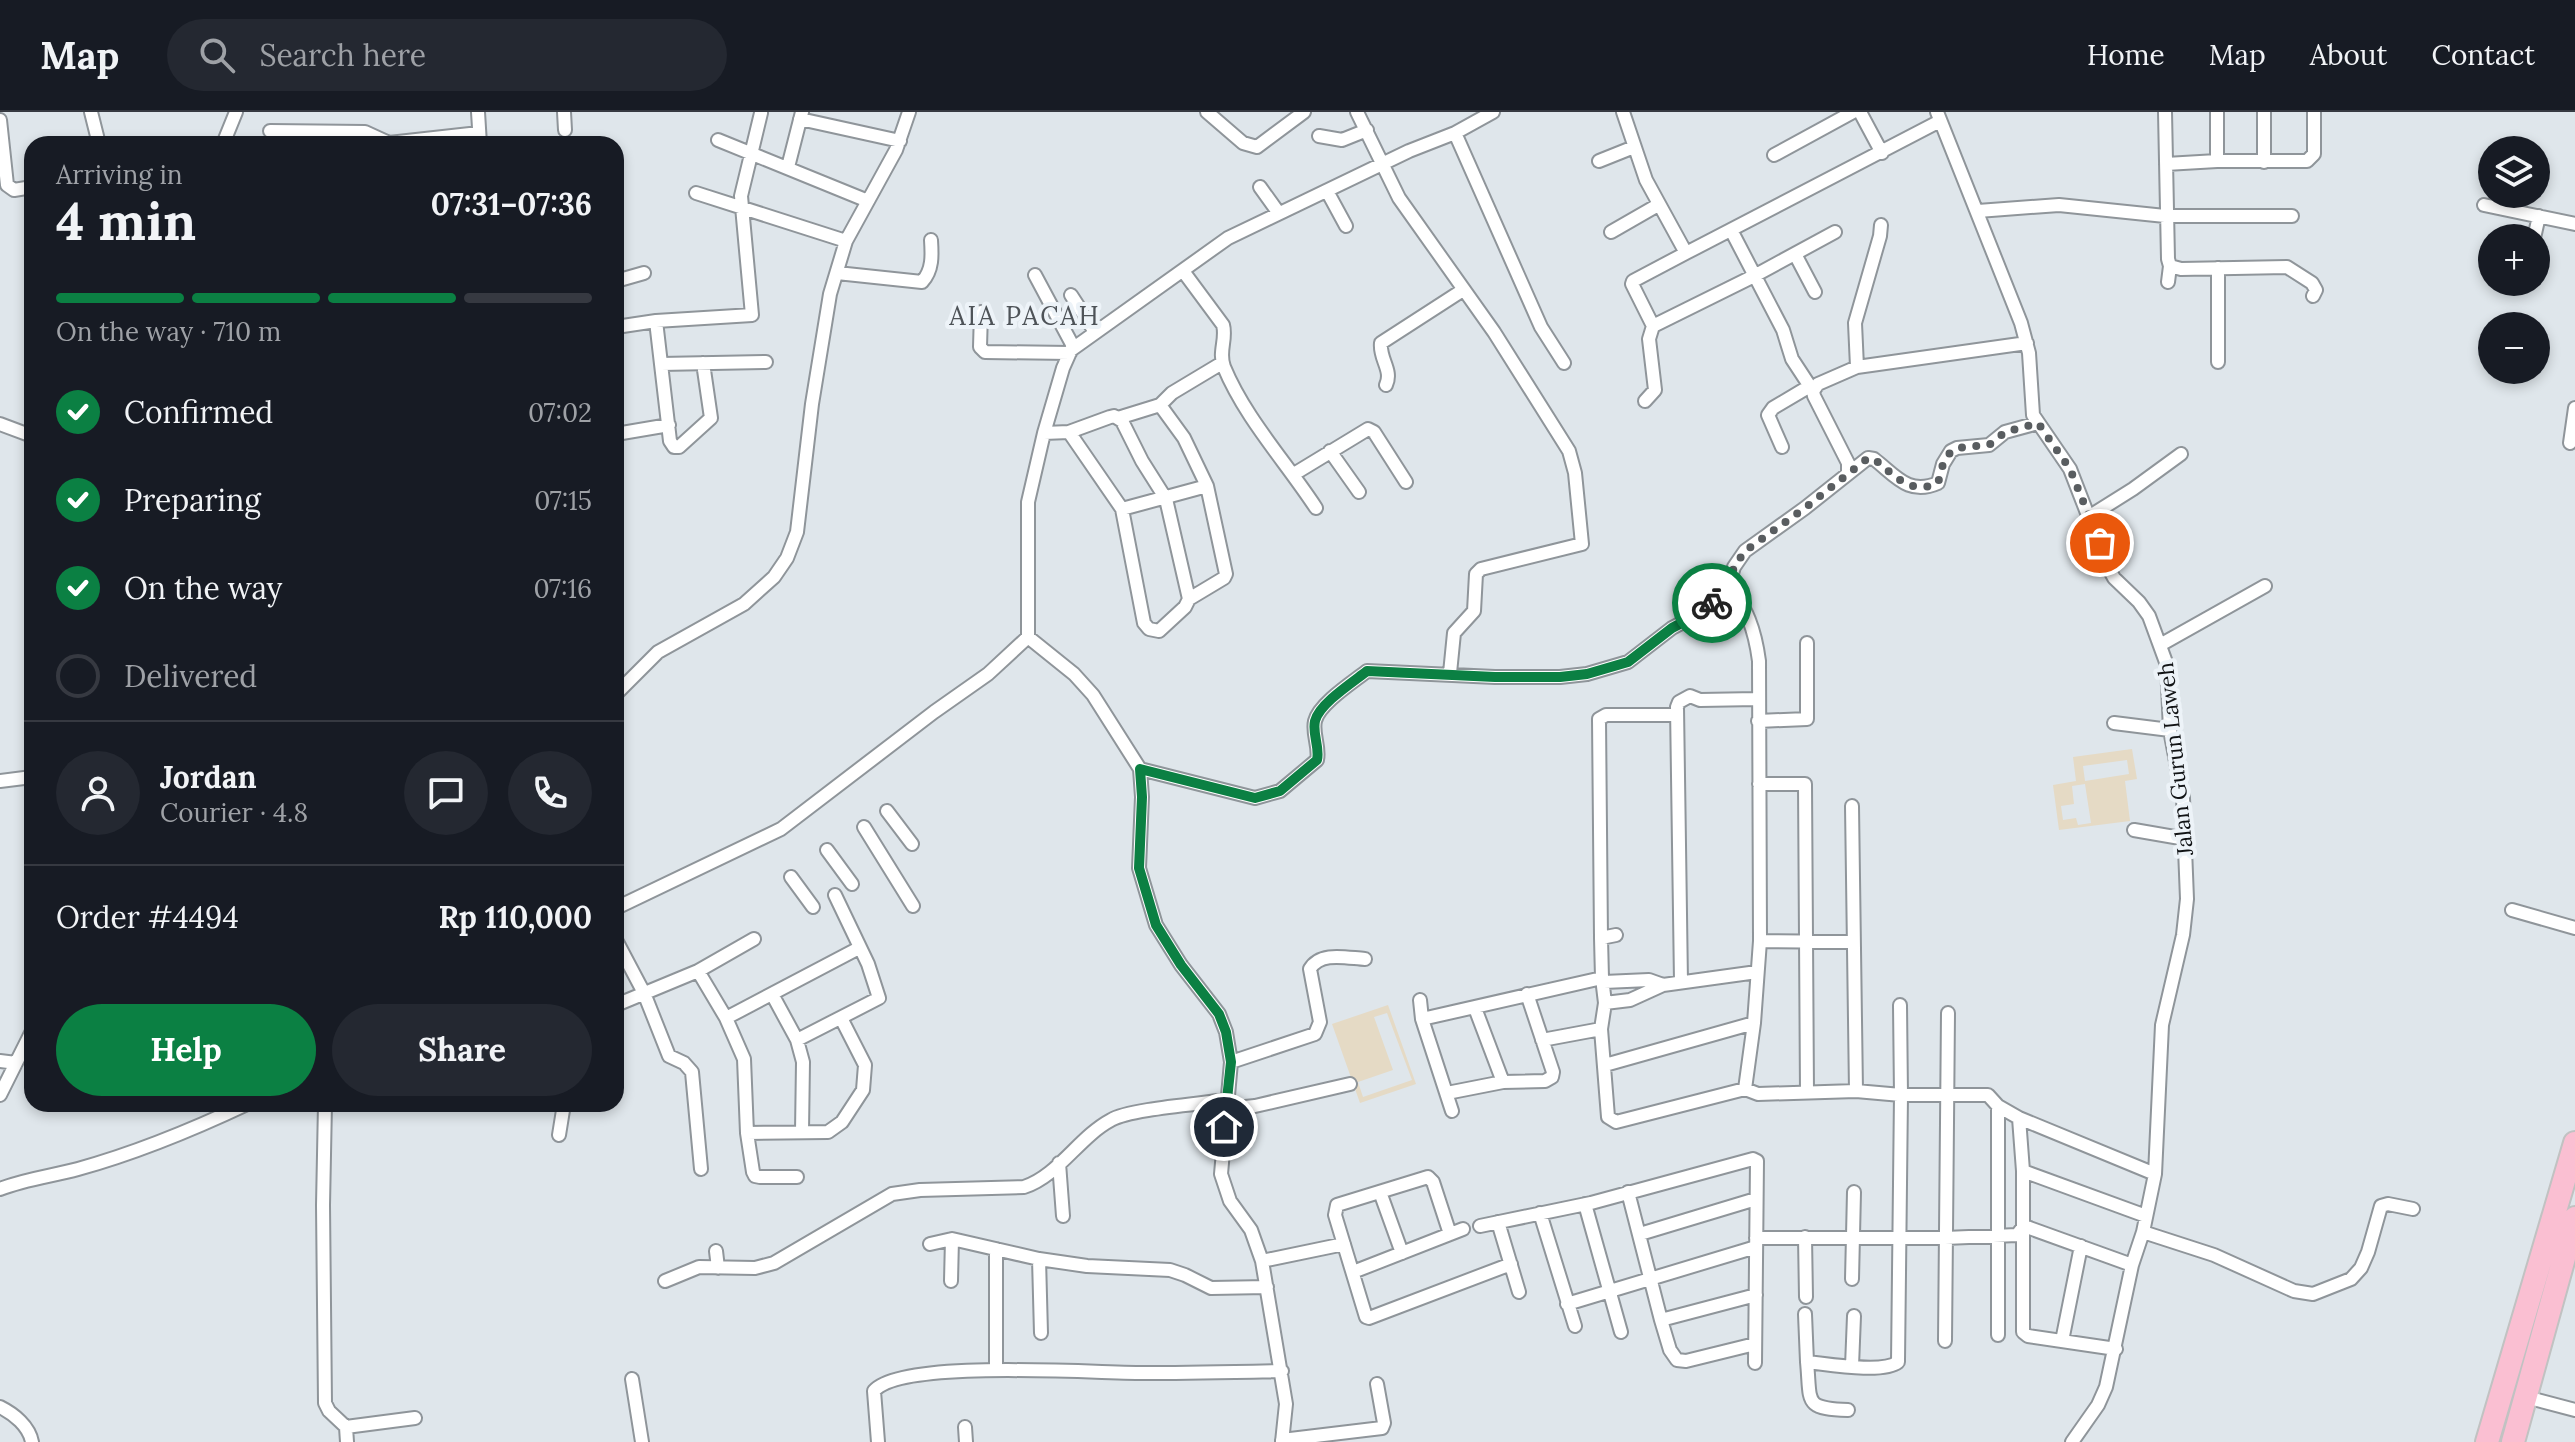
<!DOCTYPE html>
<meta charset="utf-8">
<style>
body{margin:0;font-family:Lora,serif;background:#242831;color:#f1f3f6;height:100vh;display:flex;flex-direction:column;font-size:30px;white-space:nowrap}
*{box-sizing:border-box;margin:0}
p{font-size:26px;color:#9ea1a6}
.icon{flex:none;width:44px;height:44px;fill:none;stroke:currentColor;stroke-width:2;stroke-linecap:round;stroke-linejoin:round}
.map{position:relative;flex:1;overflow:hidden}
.details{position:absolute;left:24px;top:24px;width:600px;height:976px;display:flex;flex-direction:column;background:#171b24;border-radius:24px;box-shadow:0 4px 12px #0003}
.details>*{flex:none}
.buttons{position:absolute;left:2478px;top:24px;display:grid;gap:16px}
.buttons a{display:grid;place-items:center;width:72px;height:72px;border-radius:50%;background:#171b24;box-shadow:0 4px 12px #0003;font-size:40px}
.pin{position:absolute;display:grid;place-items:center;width:68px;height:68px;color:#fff;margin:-34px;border:4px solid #fff;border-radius:50%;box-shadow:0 2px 8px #0007}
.courier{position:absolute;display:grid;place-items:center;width:80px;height:80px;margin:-40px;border:6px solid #0b8043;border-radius:50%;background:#fff;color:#222;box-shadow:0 2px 10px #0007}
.head em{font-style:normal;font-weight:700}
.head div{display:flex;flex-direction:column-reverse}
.head{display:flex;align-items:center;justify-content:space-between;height:136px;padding:0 32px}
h1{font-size:52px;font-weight:700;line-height:60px}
.bar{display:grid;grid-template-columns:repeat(4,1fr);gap:12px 8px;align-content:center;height:96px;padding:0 32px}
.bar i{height:10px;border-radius:6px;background:#363941}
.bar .current{background:#0b8043}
.bar p{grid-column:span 4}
.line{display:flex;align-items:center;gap:20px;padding:0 32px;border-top:2px solid #363941}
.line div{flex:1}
.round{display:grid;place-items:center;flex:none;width:84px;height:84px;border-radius:42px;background:#242831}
ol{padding:0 32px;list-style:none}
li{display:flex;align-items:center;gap:24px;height:88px}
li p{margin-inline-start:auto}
li .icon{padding:8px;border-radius:50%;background:#0b8043;color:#fff;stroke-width:4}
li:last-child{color:#9ea1a6}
li i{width:44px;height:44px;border:4px solid #363941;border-radius:50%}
.primary-button{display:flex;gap:16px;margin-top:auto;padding:16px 32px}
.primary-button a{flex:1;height:92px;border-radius:48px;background:#0b8043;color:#fff;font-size:32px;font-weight:700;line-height:92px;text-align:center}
.primary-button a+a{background:#242831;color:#f1f3f6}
header{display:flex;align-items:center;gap:48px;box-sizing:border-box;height:112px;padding:0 40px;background:#171b24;border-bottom:2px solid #363941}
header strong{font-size:38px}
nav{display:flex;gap:44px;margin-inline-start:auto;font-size:28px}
.search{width:560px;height:72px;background:#242831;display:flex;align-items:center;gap:20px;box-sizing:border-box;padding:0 28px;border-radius:44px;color:#9ea1a6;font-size:30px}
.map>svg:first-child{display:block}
.education{fill:#e5dac5;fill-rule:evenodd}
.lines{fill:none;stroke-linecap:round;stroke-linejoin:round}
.street-casing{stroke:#8f959a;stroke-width:16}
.highway-casing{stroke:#c1c2c2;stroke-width:26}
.street{stroke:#fff;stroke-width:12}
.highway{stroke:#fabfd2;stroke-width:22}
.done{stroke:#595d60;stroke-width:8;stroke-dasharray:0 14.4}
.route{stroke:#0b8043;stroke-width:10}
.labels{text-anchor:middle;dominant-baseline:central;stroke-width:8;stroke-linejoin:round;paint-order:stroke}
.street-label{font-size:22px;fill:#111315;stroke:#edf3f8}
.quarter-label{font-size:26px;letter-spacing:2px;fill:#4e5358;stroke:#edf3f8}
</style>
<header>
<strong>Map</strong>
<div class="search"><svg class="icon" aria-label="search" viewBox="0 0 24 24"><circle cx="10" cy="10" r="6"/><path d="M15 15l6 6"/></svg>Search here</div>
<nav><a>Home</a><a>Map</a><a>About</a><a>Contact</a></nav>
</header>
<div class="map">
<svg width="2575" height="1330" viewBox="0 0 2575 1330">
<rect width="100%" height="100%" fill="#dfe6eb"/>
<!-- education -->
<path class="education" d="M2132,637L2137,667L2125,669L2130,709L2059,718L2053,673L2076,669L2073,645ZM2127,648L2129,662L2085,669L2083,654ZM2085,672L2091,711L2078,713L2076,706L2063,708L2061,694L2074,692L2072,674Z
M1388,893L1416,972L1360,991L1332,912ZM1387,901L1412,968L1363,985L1358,970L1393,958L1374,905Z"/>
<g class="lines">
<!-- street casing -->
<g class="street-casing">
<path id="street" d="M91,0L99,32
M478,0L480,32
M564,0L565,18
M1207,0L1243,31L1257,35L1304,0
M1357,0L1399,86L1494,220L1569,339L1575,361L1582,432L1481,457L1476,462L1474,499L1454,521L1450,561
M1623,0L1646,68L1686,141L1940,9
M1860,0L1882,41
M1937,0L2021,211L2029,241L2033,303L2070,357L2108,455L2114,466L2139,490L2149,504L2167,553L2170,618L2183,686L2187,787L2183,823L2162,913L2155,1062L2143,1120L2132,1153L2106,1275L2098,1293L2072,1330
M2165,0L2168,147L2170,154L2181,157L2287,155L2312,171L2316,178L2313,184
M2264,0V50
M761,1L741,84L752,203L656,209L661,252L766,250
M800,7L900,29
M0,8L7,73L14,78L32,75
M270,19L365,20L389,31L479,21
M1455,21L1541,215L1564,251
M1319,24L1342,28L1367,18
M718,28L868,89
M223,32L236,0
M1774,43L1853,0
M1599,49L1634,35
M2217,49V0
M2166,52L2217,49H2307L2314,42V0
M788,55L802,0
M1260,75L1278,100
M1327,79L1346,114
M696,81L846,129
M2484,93L2575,112
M1978,99L2059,93L2165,104H2292
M1731,118L1783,218L1792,247L1813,279
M1611,120L1658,93
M2534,126L2539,104
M1795,142L1815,180
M1183,159L1223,213C1227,227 1218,240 1224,255C1245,306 1286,350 1316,396
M837,161L922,170C933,158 932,143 931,128
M1035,163L1074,236
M616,169L644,161
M2168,170L2170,154
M1071,183L1095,220
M981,200L980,235L985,240L1070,241
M1653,214L1632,172L1633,169L1686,141
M616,215L656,209
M2218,250V156
M661,252L670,329L674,335H679L711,306L703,251
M1857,255L1855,211L1880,124L1881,113
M1386,273C1393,258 1379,247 1381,231L1463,178
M1645,289L1655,278L1649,227L1653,214L1754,164L1835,120
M1118,306L1160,293L1172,281L1222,251
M0,312L32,324
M1069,320L1122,397L1207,374
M1044,321L1069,320L1110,305L1114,304L1122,309L1142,349L1166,387L1189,487
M616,322L669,313
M2570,331L2575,296
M1782,335L1768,303L1773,296L1810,274
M1330,339L1359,380
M1848,361V351L1814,284L1813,279L1818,272L1857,255L2027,231
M1294,362L1368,317L1374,320L1406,370
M1122,397L1144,511L1149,517L1159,519L1185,495L1189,487L1224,466L1226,462L1207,374L1184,326L1160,293
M2090,404L2133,377L2181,342
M1727,478L1734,455L1745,439L1805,396L1868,346L1874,347C1895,363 1908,384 1938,371L1943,352L1951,339L1957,336L1989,333L2005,320L2038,311
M1028,525L1074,562L1093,583L1140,657L1142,685L1139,756L1156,813L1181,853L1219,902L1226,920L1231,950L1221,1062L1230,1089L1251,1118L1262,1149L1286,1292L1282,1330
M2160,533L2265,474
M616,582L658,540L744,492L774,465L787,446L797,420L812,292L830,182L846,129L896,38L909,0
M1758,609L1807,607V531
M2114,611L2170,618
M1140,657L1255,686L1280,679L1317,648C1320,635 1312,622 1315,609C1319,592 1353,570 1367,559L1495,565H1560L1587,562L1628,550L1672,516L1704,499L1723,477C1747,485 1756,526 1759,549L1760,829L1754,911L1745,977
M0,669L32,665
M1759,672H1805L1807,980
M1852,694L1856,979
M887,699L912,732
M864,715L913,794
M2134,718L2186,727
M827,738L852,772
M791,765L813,795
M616,796L781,717L934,600L988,562L1028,525V390L1044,321L1063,256L1071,238L1228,126L1409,39L1455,21L1493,0
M2512,798L2575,816
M1601,826L1599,607L1606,603H1676
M616,828L644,881L669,944L684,951L692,960L701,1057
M1760,829L1853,830
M698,859L754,827
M1602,866L1601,826L1616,823
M1604,870L1649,868L1663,873L1757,860
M1681,870L1677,595L1679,590L1690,584L1700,588L1757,587
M772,882L797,928L803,950L802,1019
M1420,888L1422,907L1452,999
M1605,891L1630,888L1663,873
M616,893L698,859L726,906L859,836
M1900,893L1901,983H1988L1998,994L2019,1006L2155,1062
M726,906L744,947L747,1021L753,1060L755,1064L760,1065H797
M1422,907L1602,866L1605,891L1601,917L1608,1005L1616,1010L1745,977L1758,982L1856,979L1901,983L1898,1250C1883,1262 1827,1252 1807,1250L1805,1202
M797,928L879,886L868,852L835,783
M1542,928L1601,917
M0,949L16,951
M1231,950L1315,922L1320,910L1310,857C1320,839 1347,846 1365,847
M1605,953L1754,911
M1503,970L1545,969L1552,965L1553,960L1527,882
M1447,981L1503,970L1475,896
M0,983L32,919
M325,992L323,1093L325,1291L329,1299L346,1315
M1226,997L1255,994L1350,972
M2019,1006L2023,1059V1220L2028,1224L2116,1237
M747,1021L828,1020L842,1010L863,978L865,953L841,906
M559,1023L564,992
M1059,1051L1063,1104
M2023,1059L2146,1104
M0,1077C25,1067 52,1064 78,1057C136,1041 194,1017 247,992
M1380,1080L1402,1141
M1628,1080L1661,1208L1670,1238L1677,1248L1686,1249L1755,1232
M1585,1092L1621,1220
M1540,1101L1575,1214
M1498,1110L1519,1180
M1480,1114L1591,1091L1753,1047L1757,1049L1755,1251
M2143,1120L2214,1143L2294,1179L2313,1182L2351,1167L2361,1156L2368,1140L2381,1094L2388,1092L2413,1097
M1450,1122L1433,1070L1428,1065L1337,1093L1335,1103L1366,1205L1369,1206L1511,1152
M1640,1122L1756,1087
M1805,1125L1806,1185
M1756,1126H1945L2017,1123L2024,1114L2132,1153
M930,1132L952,1127L1039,1147L1087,1154L1170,1158L1185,1163L1211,1176L1267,1175
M716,1139L718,1156
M1039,1147L1041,1221
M1262,1149L1344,1132
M1353,1160L1463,1117
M1852,1167L1854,1080
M665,1169L699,1155L755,1156L774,1151L892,1082L920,1078L1024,1075C1058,1064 1079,1025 1111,1008C1129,997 1201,992 1226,988
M951,1169L952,1127
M1567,1192L1756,1135
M1661,1208L1756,1183
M1998,1223V994
M1945,1229L1948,901
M2062,1229L2081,1134
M1807,1250C1811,1291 1803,1296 1848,1298
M1852,1254L1854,1204
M996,1257V1137
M632,1267L642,1330
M2526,1285L2575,1298
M0,1295C14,1302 29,1314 32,1330
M965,1315L966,1330
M1282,1328L1382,1316L1384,1311L1377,1272
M347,1330L346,1315L415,1306
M878,1330L874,1279C902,1246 1103,1262 1152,1261C1195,1261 1239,1260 1282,1259"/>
</g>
<!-- highway casing -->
<g class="highway-casing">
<path id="highway" d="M2487,1330L2575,1031
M2513,1330L2575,1106"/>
</g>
<!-- street -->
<use href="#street" class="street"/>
<!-- highway -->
<use href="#highway" class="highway"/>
</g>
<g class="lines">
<!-- done -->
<path class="done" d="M1712,491L1723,477L1727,478L1734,455L1745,439L1805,396L1868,346L1874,347C1895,363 1909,384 1938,371L1943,352L1951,339L1964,335L1989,333L2005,320L2038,311L2070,357L2100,431"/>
<!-- route -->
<path class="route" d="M1224,1015L1231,950L1226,920L1219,902L1181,853L1156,813L1139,756L1142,685L1140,657L1255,686L1280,679L1317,648C1320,635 1312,622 1315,609C1319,592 1353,570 1367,559L1495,565H1560L1587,562L1628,550L1672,516L1704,499L1712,491"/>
</g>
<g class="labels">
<!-- street labels -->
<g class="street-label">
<text transform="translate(2175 647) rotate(-96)">Jalan Gurun Laweh</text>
</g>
<!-- quarter labels -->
<g class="quarter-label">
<text x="1025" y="203">AIA PACAH</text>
</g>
</g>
</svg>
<div class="buttons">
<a><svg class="icon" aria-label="layers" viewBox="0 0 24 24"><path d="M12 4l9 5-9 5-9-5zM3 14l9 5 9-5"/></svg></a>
<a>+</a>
<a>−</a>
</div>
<div class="pin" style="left:2100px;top:431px;background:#ea580c"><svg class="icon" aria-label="bag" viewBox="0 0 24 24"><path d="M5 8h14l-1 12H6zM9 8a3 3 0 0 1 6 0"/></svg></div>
<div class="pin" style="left:1224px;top:1015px;background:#1f2937"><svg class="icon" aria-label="home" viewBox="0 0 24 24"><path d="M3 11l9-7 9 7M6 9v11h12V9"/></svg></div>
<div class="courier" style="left:1712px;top:491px"><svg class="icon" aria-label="bike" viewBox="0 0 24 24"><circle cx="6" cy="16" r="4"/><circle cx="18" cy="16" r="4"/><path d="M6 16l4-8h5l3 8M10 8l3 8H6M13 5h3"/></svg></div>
<section class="details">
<div class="head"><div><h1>4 min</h1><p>Arriving in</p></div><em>07:31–07:36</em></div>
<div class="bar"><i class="current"></i><i class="current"></i><i class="current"></i><i></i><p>On the way · 710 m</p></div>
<ol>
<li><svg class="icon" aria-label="check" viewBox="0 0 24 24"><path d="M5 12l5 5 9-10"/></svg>Confirmed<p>07:02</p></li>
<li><svg class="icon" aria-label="check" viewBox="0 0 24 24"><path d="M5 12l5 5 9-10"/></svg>Preparing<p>07:15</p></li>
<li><svg class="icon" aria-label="check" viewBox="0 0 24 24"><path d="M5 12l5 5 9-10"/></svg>On the way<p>07:16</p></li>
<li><i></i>Delivered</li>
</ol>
<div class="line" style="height:144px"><a class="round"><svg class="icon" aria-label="person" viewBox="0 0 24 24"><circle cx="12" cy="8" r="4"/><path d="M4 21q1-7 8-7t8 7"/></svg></a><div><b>Jordan</b><p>Courier · 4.8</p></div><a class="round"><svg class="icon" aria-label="chat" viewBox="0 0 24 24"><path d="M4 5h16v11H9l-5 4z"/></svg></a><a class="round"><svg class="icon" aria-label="phone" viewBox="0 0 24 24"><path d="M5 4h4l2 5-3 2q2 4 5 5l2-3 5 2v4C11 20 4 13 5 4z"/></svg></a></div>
<div class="line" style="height:104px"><div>Order #4494</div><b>Rp 110,000</b></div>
<div class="primary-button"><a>Help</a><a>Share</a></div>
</section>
</div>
